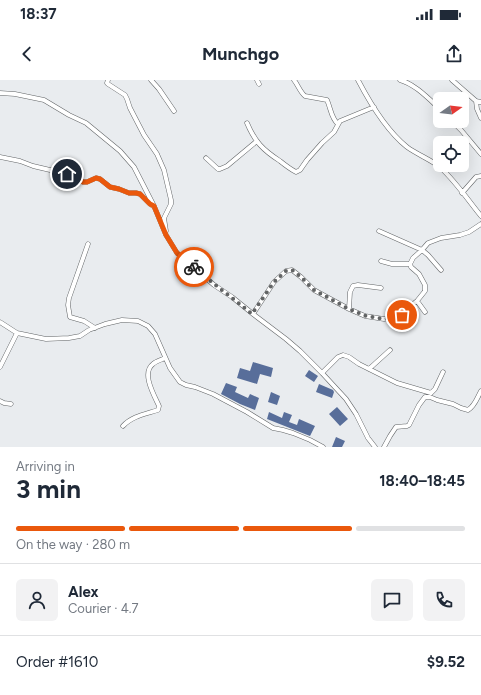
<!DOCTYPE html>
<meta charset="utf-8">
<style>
body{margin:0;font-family:Figtree,sans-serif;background:#f2f2f3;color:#1f2937;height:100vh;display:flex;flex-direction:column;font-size:15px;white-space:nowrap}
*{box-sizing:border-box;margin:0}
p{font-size:13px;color:#747a83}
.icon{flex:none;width:22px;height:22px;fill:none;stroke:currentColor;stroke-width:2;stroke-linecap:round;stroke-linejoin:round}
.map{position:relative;height:367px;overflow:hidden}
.panel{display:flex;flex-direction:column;background:#fff;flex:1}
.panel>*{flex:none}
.needle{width:26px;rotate:76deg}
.buttons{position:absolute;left:433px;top:12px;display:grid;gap:8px}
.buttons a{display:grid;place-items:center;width:36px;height:36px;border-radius:6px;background:#fff;box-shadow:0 4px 16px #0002;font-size:20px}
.pin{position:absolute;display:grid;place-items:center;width:34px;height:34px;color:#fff;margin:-17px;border:2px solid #fff;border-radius:50%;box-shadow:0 1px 4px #0007}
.courier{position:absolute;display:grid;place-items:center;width:40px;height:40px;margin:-20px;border:3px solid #ea580c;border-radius:50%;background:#fff;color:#222;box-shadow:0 1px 5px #0007}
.head em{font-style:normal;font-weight:700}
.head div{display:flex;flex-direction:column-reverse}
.head{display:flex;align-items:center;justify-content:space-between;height:68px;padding:0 16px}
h1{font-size:26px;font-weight:700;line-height:30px}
.bar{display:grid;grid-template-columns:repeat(4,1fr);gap:6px 4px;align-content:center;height:48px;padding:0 16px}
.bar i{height:5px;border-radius:3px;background:#e0e1e3}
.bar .current{background:#ea580c}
.bar p{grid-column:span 4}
.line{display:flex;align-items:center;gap:10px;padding:0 16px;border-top:1px solid #e0e1e3}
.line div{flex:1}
.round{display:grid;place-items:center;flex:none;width:42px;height:42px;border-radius:6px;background:#f2f2f3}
.status{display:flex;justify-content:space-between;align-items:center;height:28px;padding:0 20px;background:#fff;direction:ltr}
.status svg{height:11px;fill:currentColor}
header{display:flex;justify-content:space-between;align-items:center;height:52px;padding:0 16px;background:#fff;font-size:18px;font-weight:700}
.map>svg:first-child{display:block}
.building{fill:#586e9a}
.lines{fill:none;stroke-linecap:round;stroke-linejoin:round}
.minor-casing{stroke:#626567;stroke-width:5}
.minor{stroke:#fff;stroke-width:4}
.done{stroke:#626465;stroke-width:4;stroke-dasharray:0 7.2}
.route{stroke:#ea580c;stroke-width:5}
</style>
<div class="status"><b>18:37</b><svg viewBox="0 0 49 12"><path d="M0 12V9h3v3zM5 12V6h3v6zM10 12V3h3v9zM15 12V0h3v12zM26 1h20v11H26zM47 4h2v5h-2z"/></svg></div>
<header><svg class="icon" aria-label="back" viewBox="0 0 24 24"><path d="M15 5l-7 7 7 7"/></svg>Munchgo<svg class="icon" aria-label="share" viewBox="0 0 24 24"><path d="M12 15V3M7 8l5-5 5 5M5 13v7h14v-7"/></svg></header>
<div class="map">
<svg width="481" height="367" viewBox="0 0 481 367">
<rect width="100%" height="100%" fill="#e9ecef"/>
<!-- building -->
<path class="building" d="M253,282L273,288L271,297L260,294L257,304L237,298L240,288L250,291Z
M309,290L318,296L314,302L305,296Z
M226,303L237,307L235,312L248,318L250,314L259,318L255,330L240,324L221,314Z
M319,304L333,310L334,312L332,318L316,312Z
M271,312L280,316L277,325L268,322Z
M337,327L348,339L340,346L329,334Z
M269,332L282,338L284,332L292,335L289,342L297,345L299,339L315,346L310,356L267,339Z
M336,357L345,361L342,367H332Z"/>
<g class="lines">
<!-- minor casing -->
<g class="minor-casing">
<path id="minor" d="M108,0L107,3L108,4L125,15L127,19L130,28L144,55L157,74L164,90L171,120V124L164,138L166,151
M151,0L159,9L174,31
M257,0L259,4
M294,0C298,5 300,12 305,16L327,20C331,29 331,38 338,44
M358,0C370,23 387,51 407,67C418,75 432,80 441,88C456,102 468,120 481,136
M400,0C415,4 429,19 440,29
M452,0L476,21L481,22
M0,13L15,14L44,20L69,35L86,43L120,71L134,87L154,126L166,155L177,173L214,205L232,217L253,234L286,259L300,271L322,293L346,319L356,334L368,358L375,367
M476,21L477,29L481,38
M452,41L461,50L481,74
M247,43C255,62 263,70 280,81C285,85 290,89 296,92L300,90L307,80L322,63L334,52L340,41L374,27
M0,77L20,81L33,86L67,94L83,102H87L96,98L100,99L110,107L119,109L129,113H136L140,114L150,124L153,126
M206,78L218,89H220L227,86L257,61
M462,113L476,97L481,96
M379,151L422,170L428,175L441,190
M88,164L69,218L68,225L70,237L84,241L95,248
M381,181L392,184H410
M417,221L425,232
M349,229L350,212L353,206L358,205L381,208
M253,234L274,202L286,191L292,190L301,197L314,210L349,229L365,236L384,239L398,236L417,221L425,211V205L419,194L411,187L410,184L413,178L422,170L428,163L441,158L460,155L469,152L481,144
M398,235H402L405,240
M0,242L17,253L46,259L69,258L80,256L89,250L105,244L122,240L138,241L148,246L155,254L170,288L180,302L186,305L195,307L213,314L247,332L273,348L283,350L293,353L310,360L323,367
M0,287L17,253
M369,289L390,270
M322,293L338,277L343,275L349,277L359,284L397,303L431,313L435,309L443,292
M0,321L4,323L11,324
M123,346C132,336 146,334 158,330L159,326C154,315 141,293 153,284C156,281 161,280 165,278
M384,367L390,356L396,347L407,346L409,345L419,325L425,317H430L437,320L453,324L461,328L468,330C475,326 477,318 481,311"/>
</g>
<!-- minor -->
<use href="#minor" class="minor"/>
</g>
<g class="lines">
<!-- done -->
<path class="done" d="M194,187C213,204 233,218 252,234L274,202L286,191L292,190L301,197L314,210L349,229L366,236L384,239L402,235"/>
<!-- route -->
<path class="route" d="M67,94L83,102H87L96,98L100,99L110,107L119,109L129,113H136L140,114L150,124L154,126L166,155L177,173L194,187"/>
</g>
</svg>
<div class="buttons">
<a><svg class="needle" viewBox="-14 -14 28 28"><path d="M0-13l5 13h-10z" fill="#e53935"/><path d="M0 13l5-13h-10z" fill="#747a83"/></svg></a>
<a><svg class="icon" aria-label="locate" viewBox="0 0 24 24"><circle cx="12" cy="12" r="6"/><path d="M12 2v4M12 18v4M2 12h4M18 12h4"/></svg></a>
</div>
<div class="pin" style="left:402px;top:235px;background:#ea580c"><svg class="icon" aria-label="bag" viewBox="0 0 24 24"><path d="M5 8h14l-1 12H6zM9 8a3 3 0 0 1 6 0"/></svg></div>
<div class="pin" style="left:67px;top:94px;background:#1f2937"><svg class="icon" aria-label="home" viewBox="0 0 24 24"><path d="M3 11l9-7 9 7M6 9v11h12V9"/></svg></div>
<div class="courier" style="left:194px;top:187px"><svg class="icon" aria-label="bike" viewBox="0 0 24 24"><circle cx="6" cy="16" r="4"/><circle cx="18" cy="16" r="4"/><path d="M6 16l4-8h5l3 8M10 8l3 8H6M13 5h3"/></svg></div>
</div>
<section class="panel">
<div class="head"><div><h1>3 min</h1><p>Arriving in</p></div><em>18:40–18:45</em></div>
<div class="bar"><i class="current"></i><i class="current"></i><i class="current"></i><i></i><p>On the way · 280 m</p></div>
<div class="line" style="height:72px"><a class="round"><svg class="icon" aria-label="person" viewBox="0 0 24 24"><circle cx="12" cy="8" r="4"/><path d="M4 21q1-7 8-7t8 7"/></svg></a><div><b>Alex</b><p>Courier · 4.7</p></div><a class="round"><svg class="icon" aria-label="chat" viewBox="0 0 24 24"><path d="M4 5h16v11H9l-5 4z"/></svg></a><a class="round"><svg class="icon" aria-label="phone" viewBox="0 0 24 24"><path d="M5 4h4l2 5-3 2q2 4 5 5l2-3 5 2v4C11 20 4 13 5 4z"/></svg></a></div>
<div class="line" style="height:52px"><div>Order #1610</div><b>$9.52</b></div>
</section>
